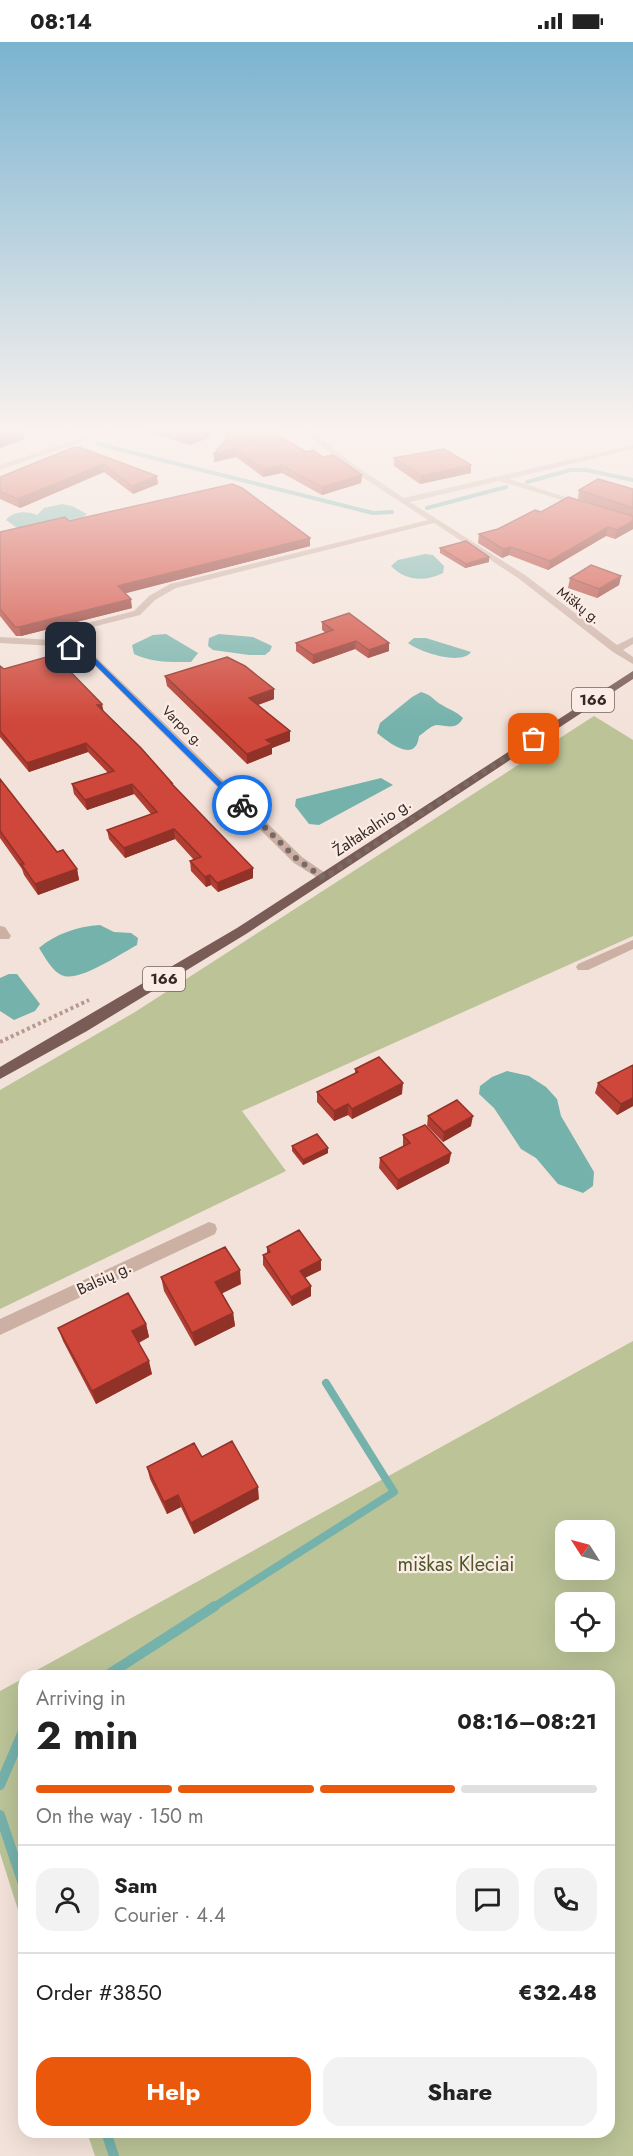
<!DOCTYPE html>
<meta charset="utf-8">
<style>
body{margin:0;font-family:Jost,sans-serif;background:#f2f2f2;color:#222;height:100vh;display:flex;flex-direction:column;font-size:22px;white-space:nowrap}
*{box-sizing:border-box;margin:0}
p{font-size:20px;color:#767676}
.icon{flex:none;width:33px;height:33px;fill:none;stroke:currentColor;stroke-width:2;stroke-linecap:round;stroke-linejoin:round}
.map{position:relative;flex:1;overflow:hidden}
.sheet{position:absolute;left:18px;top:1628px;width:597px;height:468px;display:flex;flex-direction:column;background:#fff;border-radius:18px;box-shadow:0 6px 24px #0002}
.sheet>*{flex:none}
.needle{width:39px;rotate:306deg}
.fabs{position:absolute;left:555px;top:1478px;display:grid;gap:12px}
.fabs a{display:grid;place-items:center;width:60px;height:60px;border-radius:12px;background:#fff;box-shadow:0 6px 24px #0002;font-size:30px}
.pin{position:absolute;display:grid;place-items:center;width:51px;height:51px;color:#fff;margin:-26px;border-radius:12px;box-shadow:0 3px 9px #0006}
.courier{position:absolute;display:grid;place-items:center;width:60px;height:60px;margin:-30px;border:4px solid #1a73e8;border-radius:50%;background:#fff;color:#222;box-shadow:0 2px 8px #0007}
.overview em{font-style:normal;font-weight:700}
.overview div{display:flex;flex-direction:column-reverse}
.overview{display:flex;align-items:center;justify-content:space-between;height:102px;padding:0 18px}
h1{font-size:39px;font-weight:700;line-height:45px}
.bar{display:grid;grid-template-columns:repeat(4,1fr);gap:9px 6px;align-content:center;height:72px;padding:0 18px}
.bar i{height:8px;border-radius:4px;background:#e0e0e0}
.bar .active{background:#ea580c}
.bar p{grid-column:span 4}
.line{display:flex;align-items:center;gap:15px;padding:0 18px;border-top:2px solid #e0e0e0}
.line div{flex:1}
.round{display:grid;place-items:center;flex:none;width:63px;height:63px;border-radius:18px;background:#f2f2f2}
.cta{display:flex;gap:12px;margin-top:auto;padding:12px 18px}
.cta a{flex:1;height:69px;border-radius:18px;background:#ea580c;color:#fff;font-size:24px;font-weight:700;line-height:69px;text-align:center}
.cta a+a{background:#f2f2f2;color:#222}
.status{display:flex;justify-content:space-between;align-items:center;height:42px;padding:0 30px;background:#fff;direction:ltr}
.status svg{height:16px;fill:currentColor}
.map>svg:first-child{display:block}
.green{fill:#bbc397;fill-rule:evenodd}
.water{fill:#75b2ab}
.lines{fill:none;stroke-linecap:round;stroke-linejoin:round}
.stream-far2{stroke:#75b2ab;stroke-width:4}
.stream-far1{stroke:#75b2ab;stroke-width:8}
.stream{stroke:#75b2ab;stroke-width:10}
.path{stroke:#b8998e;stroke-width:4;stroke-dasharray:3 3;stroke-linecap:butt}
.minor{fill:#ccb0a4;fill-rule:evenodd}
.primary{fill:#7a5c56;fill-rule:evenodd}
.wall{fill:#b23d32}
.shaded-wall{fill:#913229}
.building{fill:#cf473a;stroke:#913229;stroke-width:1.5}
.route{fill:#1a73e8}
.done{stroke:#796a65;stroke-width:6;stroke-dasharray:0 10.8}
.labels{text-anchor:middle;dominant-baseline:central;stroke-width:4.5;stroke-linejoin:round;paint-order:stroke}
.far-street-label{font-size:14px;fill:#372926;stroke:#fbede5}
.shield{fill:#fbede5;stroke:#72645f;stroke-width:1.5}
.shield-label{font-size:15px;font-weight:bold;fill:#372926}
.street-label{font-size:16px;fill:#372926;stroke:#fbede5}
.near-park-label{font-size:20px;fill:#4d5728;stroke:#fbede5}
</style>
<div class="status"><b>08:14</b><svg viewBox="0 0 49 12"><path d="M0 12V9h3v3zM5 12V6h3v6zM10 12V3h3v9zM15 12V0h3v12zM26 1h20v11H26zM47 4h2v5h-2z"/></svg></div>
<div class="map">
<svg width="633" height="2114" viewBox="0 0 633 2114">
<rect width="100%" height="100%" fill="#f3e2d9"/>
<!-- green -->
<path class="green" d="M594,674L633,698V894L242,1069L286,1129L0,1267V1048L135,970Z
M633,1299V2114H95L87,2090H609V1634L28,1633ZM566,1488H604V1527H566ZM566,1560H604V1599H566Z
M24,1636V1887L0,1811V1649Z"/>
<!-- water -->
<path class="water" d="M62,462L72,464L87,472L83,475L25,487L17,486L6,478C14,467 31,470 37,473L44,466Z
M425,512L433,513L444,524L443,531C424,540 406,539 391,524L398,518Z
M166,592L198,611L191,620C170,620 153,621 134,612L132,603L153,593Z
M219,592L253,595L272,604L270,609L265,613H249L213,608L208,604L209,596Z
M414,596H426L471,610C461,624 420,610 408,601Z
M421,650C432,653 433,658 442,663C450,668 456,669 463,676C456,689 447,683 436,683C430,684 424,691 419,694C416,723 387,699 377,691L380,681L412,655Z
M381,736L393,743L319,783L309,782L295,764L296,757Z
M100,883L114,890L131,891L138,896L137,903C122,911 81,939 64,934C53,931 45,915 39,906C55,892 79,884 100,883Z
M9,932H17L40,962L35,969L14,978L0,969V936Z
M507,1029L529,1034L546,1045L557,1057L561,1074L594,1130L593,1144L583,1151L558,1142L536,1116L521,1107L494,1066L479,1052L480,1044L492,1035Z"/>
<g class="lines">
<!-- stream-far2 -->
<path class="stream-far2" d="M62,385L74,394
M98,402L373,471L392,470
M527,440L570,428H586L633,438
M427,466L506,445"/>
<!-- stream-far1 -->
<path class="stream-far1" d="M212,1566L394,1450L326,1341"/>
<!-- stream -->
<path class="stream" d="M106,1634L215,1564
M0,1743L24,1687
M0,1773L24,1845
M106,2090L114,2114"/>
<!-- path -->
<path class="path" d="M0,1000L89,958"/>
<!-- minor -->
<path class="minor" d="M114,385H124L0,428V423Z
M299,385H306L353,422L404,456L633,403V407L509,437L585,461V465L499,439L410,460L525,533L617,603L633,595V602L623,608L633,615V622L613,610L518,536L434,481L176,546L155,558L140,573L69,591L61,600L90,609L302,815L328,833L330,836L324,840L294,821L84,613L54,604L0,601V595L52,598L63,587L134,569L149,554L170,542L428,478L347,425Z
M0,884L5,885L11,894L9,897H0Z
M633,898V907L588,928H578L576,925L578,922Z
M209,1180L215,1182L217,1187L215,1192L0,1293V1277Z"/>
<!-- primary -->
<path class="primary" d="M633,629V637L246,892L87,989L0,1037V1025L237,886Z"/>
</g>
<!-- wall -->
<path class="wall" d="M135,385H202L209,396L189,403Z
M215,385H265L306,410L323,415L362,433L361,441L322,453L282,431L263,435L236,415L214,420V412L227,396Z
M627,385H633V388L627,387Z
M72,406L158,442L133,452L104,430L20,466L0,457V435Z
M394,416L471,423V431L420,442L394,424Z
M633,447V487L615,497L606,494L548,528L509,513L502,516L478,501L479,492L498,487L541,470L615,469L578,457L579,448Z
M69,479L310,496V504L125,551L132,566L21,594H16L0,574V490Z
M440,506L489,520L465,526L440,511Z
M621,534L619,543L597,556L568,546L570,536Z
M322,580L389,601V609L368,616L355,607L313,622L296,609V601L326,591L322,588Z
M0,624L4,627L103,670L173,744L253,836L218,850L211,843L206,845L191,829L190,819L194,818L175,797L125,816L109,797L107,788L151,772L134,752L87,768L74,752L72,742L108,731L88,710L29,730L0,695Z
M165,634L274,647V657L258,663L290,689V699L272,706V712L247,722L167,644Z
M0,737L57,810L77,827L79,838L38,853L24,833L22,827L0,796Z
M355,1027L402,1052L352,1077L348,1073L334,1079L317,1060V1050L355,1031Z
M598,1041L633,1064L617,1073L595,1051Z
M428,1074L471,1084L443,1100L427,1084Z
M403,1093L451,1111L449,1121L397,1148L379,1126L380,1116L403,1104Z
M292,1104L328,1106V1111L303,1123L292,1109Z
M267,1205L321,1228L305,1236L311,1254L292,1264L263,1223V1213L267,1211Z
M161,1235L241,1242L222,1251L233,1271L235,1284L195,1304L164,1249Z
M146,1282L149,1295L139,1301L152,1332L96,1362L63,1299L58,1286Z
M202,1415L259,1457L194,1492L181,1465L167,1472L150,1437L147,1425Z"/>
<!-- shaded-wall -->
<path class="shaded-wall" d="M209,389V396L189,403V395Z
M23,390L24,397L0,406V399Z
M235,407L236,415L214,420V412Z
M103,422L104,430L20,466L18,457Z
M281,423L282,431L263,435V427Z
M471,423V431L420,442L421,434Z
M362,433L361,441L322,453V445Z
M157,434L158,442L133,452L132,444Z
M633,479V487L615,497L617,488Z
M608,485L606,494L548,528L550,519Z
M310,496V504L119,553L118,544Z
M511,505L509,513L502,516L503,507Z
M489,515V520L465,526L466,522Z
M621,534L619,543L597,556L599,547Z
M131,557L132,566L21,594L19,585Z
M356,599L355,607L313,622V613Z
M389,601V609L368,616L369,608Z
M274,647V657L249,666V656Z
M102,662L104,671L97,663Z
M290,689V699L272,706V712L247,722V712L266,698Z
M86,701L88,710L29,730L27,721Z
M132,742L134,752L87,768L85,758Z
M174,787L175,797L125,816L124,806Z
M253,826V836L218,850L217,841Z
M77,827L79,838L38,853L35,842Z
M210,833L211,843L206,845L205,835Z
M403,1041L402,1052L352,1077V1067Z
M633,1056V1064L617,1073L621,1062Z
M348,1062V1073L334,1079V1069Z
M473,1074L471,1084L443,1100L444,1090Z
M328,1106V1111L303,1123V1118Z
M451,1111L449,1121L397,1148L398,1138Z
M321,1218V1228L300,1238V1229Z
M240,1228L241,1242L217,1254L215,1240Z
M311,1244V1254L292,1264L291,1255Z
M233,1271L235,1284L195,1304L192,1291Z
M146,1282L149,1295L135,1302L132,1289Z
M149,1319L152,1332L96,1362L92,1349Z
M258,1445L259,1457L194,1492L191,1481Z
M178,1453L181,1465L167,1472L164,1460Z"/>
<!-- building -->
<path class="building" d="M0,385H6L23,390L0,399Z
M157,385H202L209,389L189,395Z
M223,385H265L306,410L313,408L323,415L333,413L362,433L322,445L281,423L263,427L235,407L214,412L230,392Z
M79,405L157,434L132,444L103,422L18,457L0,450V435L72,406Z
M444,407L471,423L421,434L394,416Z
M598,437L633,447V466L579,448Z
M232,442L242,446L310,496L118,544L131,557L19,585H15L0,567V490L65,475L69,479Z
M568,455L633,474V479L617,488L608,485L550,519L511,505L503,507L479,492L498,487L535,468L541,470Z
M466,499L489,515L466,522L440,506Z
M591,523L621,534L599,547L570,536Z
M349,571L389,601L369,608L356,599L313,613L296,601L333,588L322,580Z
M50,614L52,616L56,615L102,662L97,663L141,706L172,741H171L253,826L217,841L210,833L205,835L190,819L201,815L174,787L124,806L107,788L157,770L132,742L85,758L72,742L114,729L86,701L27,721L0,689V624L4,627Z
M227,615L245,624L274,647L249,656L290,689L266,698L272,702L247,712L165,634Z
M0,737L57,810L63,808L77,827L35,842L21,822H24L0,789Z
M379,1015L403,1041L352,1067L348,1062L334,1069L317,1050L358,1030L355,1027Z
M633,1023V1056L621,1062L598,1041Z
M457,1058L473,1074L444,1090L428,1074Z
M425,1083L451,1111L398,1138L380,1116L410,1101L403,1093Z
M317,1092L328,1106L303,1118L292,1104Z
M299,1188L321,1218L300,1229L311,1244L291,1255L263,1213L270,1210L267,1205Z
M225,1205L240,1228L215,1240L233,1271L192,1291L161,1235Z
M128,1251L146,1282L132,1289L149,1319L92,1349L58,1286Z
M232,1399L258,1445L191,1481L178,1453L164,1460L147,1425L194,1401L202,1415Z"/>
<!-- sky -->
<linearGradient id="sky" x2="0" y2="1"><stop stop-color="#7ab3d0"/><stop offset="0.57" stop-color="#faf2ee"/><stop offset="1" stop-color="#faf2ee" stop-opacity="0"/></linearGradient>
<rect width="633" height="681" fill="url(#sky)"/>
<!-- route -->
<path class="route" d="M69,605L89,610L244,762V765H239L85,613L69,608Z"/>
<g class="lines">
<!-- done -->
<path class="done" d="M242,763L298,818L324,836L534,697"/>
</g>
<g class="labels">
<!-- far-street labels -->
<g class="far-street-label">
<text transform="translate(579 563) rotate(38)">Miškų g.</text>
<text transform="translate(183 684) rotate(44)">Varpo g.</text>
</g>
<!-- shield labels -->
<g class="shield">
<rect x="572" y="646" width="42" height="24" rx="4.5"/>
<rect x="143" y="925" width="42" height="24" rx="4.5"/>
</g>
<g class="shield-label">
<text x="593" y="658">166</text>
<text x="164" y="937">166</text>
</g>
<!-- street labels -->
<g class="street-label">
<text transform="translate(372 785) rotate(-34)">Žaltakalnio g.</text>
<text transform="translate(104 1236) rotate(-25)">Balsių g.</text>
</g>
<!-- near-park labels -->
<g class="near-park-label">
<text x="456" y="1522">miškas Kleciai</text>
</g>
</g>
</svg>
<div class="fabs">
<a><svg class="needle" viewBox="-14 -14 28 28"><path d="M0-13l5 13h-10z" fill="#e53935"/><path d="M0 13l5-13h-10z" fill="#767676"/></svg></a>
<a><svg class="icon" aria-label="locate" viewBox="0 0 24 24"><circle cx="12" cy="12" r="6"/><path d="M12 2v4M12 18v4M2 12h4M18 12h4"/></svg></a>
</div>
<div class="pin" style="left:534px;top:697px;background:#ea580c"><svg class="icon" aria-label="bag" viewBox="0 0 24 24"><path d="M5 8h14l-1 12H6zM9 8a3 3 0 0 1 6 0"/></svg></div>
<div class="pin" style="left:71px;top:606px;background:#1f2937"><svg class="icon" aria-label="home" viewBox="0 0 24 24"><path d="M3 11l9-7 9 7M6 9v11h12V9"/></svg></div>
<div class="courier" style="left:242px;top:763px"><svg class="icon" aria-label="bike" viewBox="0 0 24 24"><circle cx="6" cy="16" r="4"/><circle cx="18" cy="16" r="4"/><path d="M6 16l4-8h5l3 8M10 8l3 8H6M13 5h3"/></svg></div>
<section class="sheet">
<div class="overview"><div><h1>2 min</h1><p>Arriving in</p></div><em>08:16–08:21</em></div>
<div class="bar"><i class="active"></i><i class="active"></i><i class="active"></i><i></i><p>On the way · 150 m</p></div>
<div class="line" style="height:108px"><a class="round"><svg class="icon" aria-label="person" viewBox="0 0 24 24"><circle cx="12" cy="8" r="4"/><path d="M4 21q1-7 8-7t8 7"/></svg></a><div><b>Sam</b><p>Courier · 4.4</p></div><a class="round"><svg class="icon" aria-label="chat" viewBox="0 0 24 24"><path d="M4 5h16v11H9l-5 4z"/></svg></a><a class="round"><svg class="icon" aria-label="phone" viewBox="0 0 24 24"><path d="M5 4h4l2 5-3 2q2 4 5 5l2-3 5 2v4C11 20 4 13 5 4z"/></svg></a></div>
<div class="line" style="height:78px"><div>Order #3850</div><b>€32.48</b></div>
<div class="cta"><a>Help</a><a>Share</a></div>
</section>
</div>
